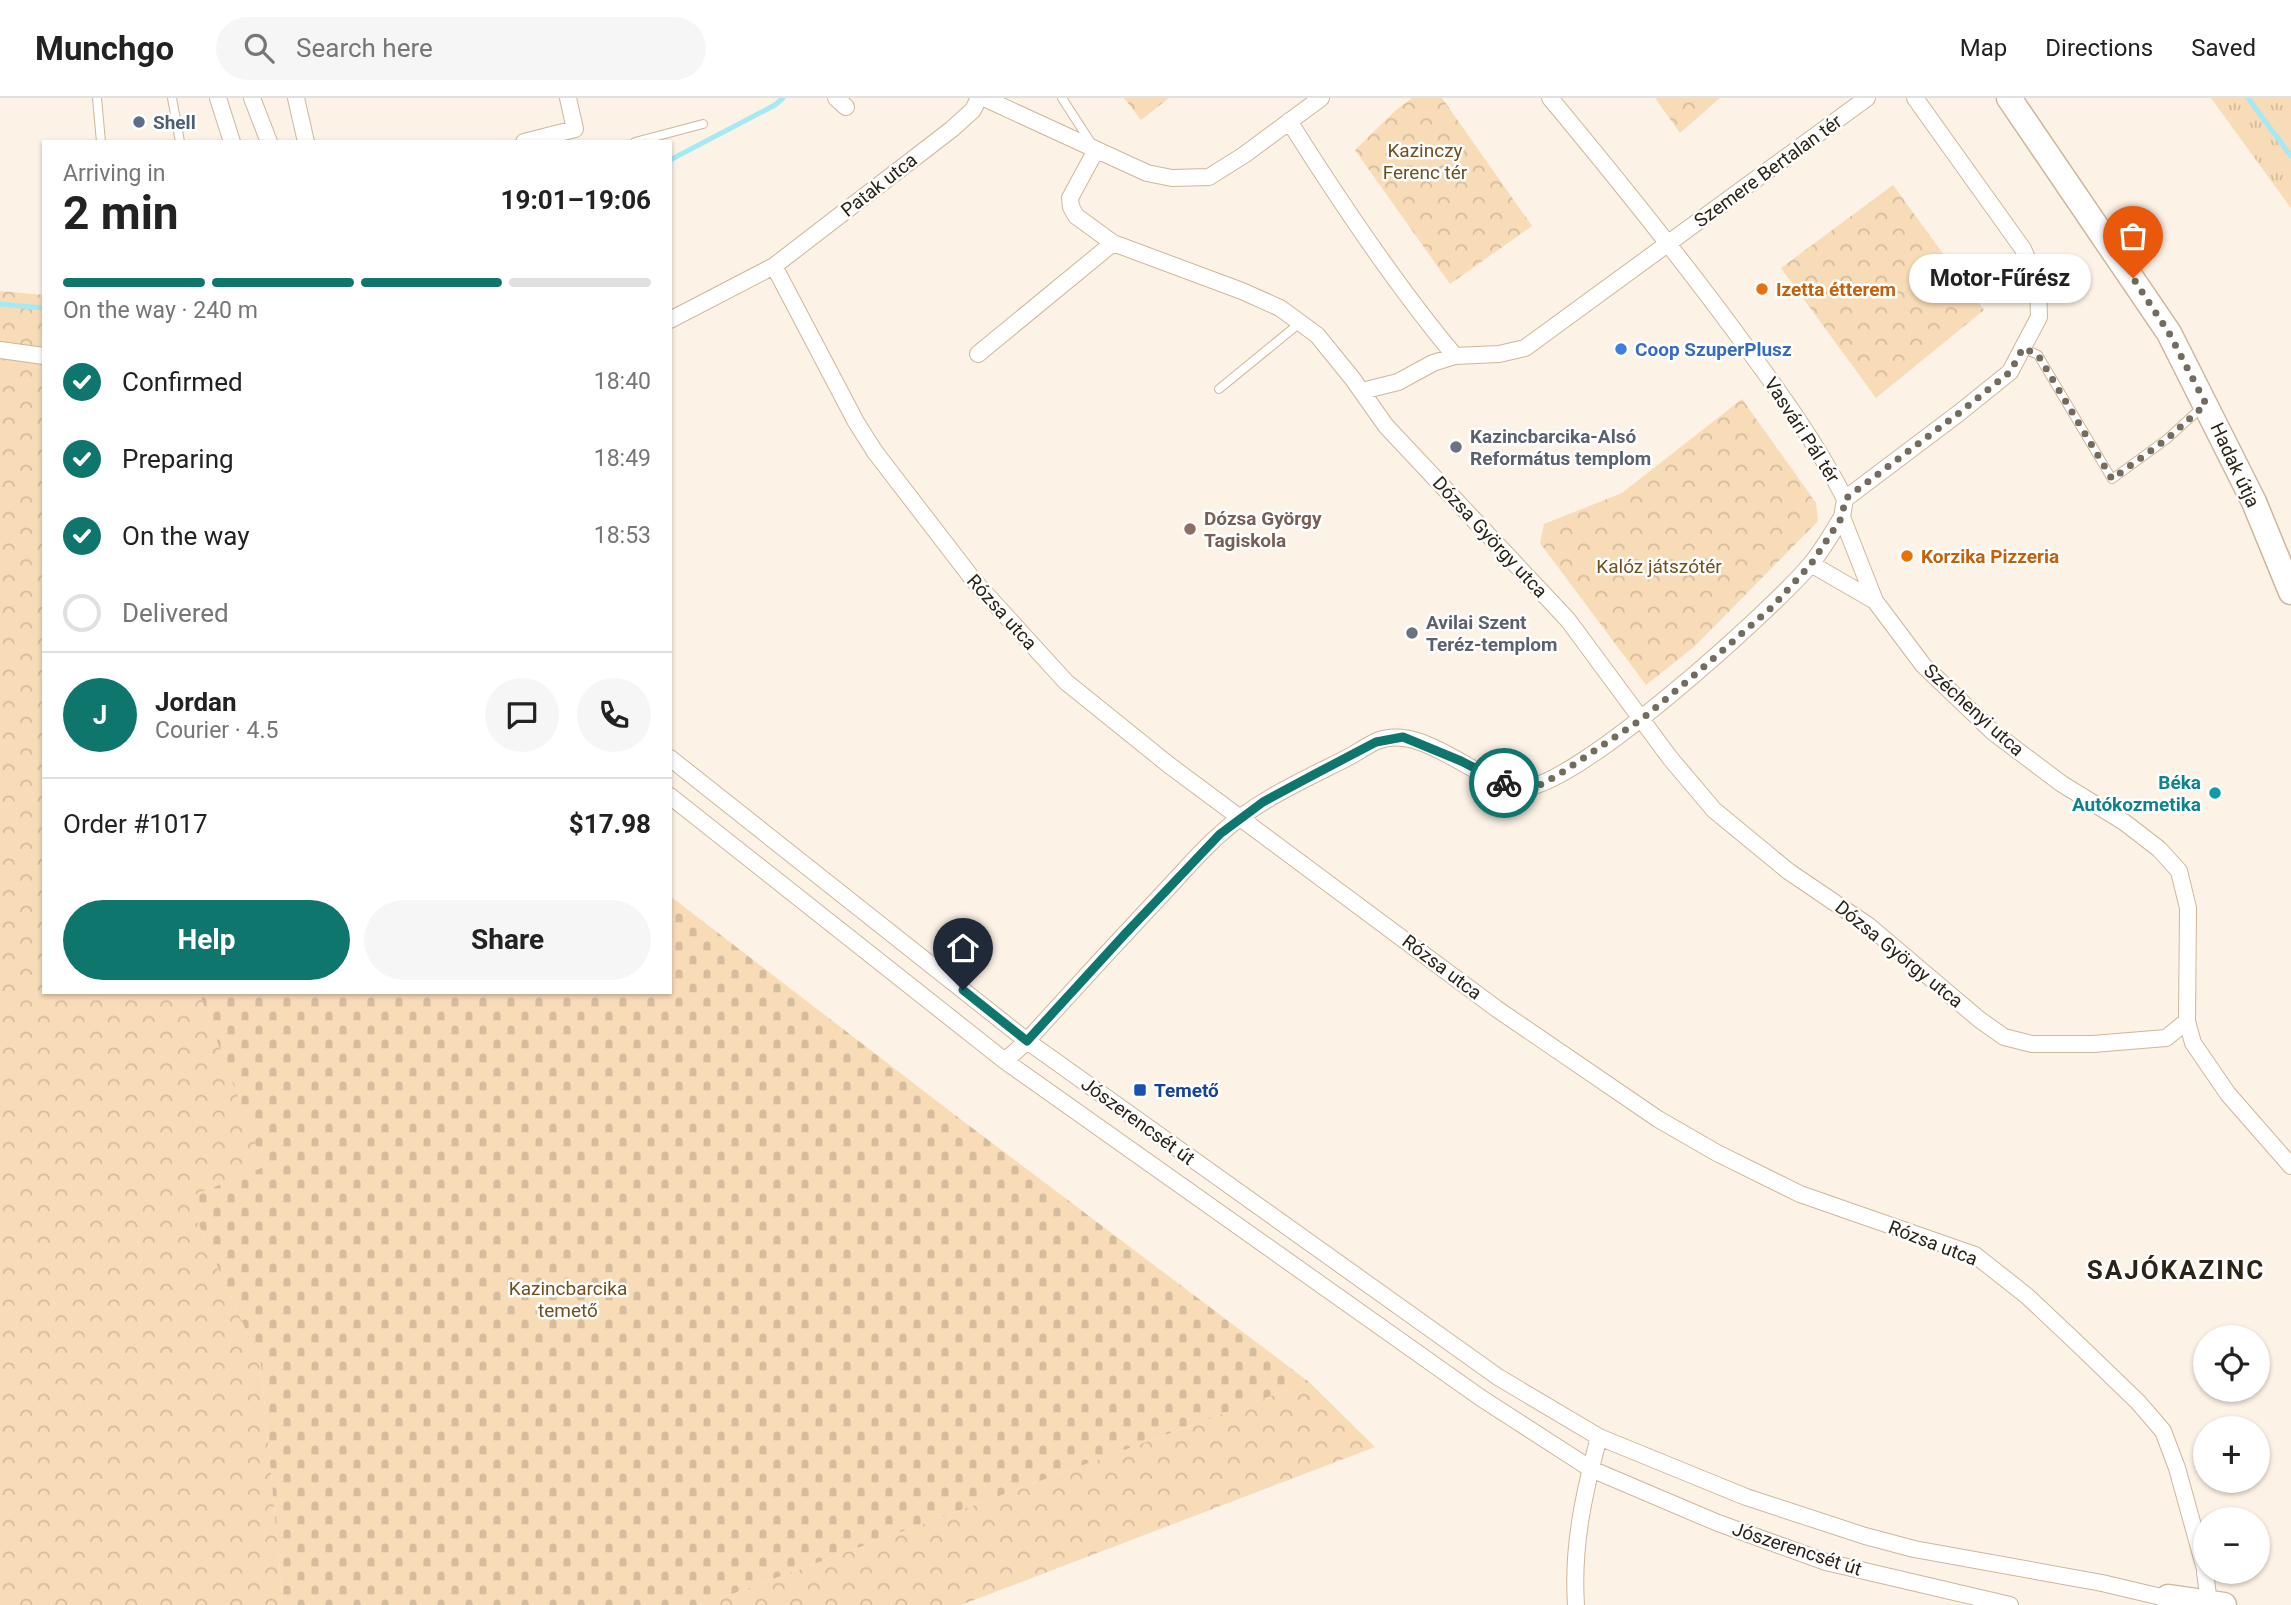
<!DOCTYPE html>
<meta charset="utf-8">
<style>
body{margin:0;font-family:Roboto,sans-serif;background:#f6f6f6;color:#222;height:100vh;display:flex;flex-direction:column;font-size:26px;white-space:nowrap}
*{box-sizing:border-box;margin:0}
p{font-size:23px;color:#767676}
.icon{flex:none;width:38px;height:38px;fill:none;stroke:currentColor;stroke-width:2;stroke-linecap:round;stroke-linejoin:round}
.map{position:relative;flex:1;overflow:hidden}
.details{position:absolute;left:42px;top:42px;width:630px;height:854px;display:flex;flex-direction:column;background:#fff;border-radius:0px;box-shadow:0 2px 5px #0004}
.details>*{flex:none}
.controls{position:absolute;left:2193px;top:1227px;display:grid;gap:14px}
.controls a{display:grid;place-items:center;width:77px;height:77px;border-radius:50%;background:#fff;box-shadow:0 2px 5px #0004;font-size:35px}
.pin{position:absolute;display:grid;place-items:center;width:60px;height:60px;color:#fff;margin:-72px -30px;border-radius:50% 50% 50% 0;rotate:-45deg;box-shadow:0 0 7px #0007}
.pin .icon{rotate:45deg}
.courier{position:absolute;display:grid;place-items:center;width:70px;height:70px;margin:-35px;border:5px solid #0f766e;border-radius:50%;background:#fff;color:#222;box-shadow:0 2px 9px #0007}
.bubble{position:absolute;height:49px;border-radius:24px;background:#fff;box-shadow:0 2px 5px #0004;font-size:23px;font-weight:700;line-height:49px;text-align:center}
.head em{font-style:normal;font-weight:700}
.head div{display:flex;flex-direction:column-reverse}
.head{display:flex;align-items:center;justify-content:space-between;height:119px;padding:0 21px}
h1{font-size:46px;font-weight:700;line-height:52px}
.bar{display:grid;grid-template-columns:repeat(4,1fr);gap:10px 7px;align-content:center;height:84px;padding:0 21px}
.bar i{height:9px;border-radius:5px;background:#e0e0e0}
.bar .selected{background:#0f766e}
.bar p{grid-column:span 4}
.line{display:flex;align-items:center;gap:18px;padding:0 21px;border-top:2px solid #e0e0e0}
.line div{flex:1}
.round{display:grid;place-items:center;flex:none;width:74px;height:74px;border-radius:37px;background:#f6f6f6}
ol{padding:0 21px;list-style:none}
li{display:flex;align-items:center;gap:21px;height:77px}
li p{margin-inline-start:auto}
li .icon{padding:7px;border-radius:50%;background:#0f766e;color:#fff;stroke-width:4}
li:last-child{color:#767676}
li i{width:38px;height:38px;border:4px solid #e0e0e0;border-radius:50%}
.primary-button{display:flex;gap:14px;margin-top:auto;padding:14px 21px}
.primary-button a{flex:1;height:80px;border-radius:42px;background:#0f766e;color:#fff;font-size:28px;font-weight:700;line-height:80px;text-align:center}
.primary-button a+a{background:#f6f6f6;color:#222}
header{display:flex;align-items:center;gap:42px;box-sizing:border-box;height:98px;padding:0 35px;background:#fff;border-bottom:2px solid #e0e0e0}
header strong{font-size:33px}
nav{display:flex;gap:38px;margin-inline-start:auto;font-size:24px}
.search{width:490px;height:63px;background:#f6f6f6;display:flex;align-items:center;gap:18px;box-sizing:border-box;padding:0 24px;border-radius:38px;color:#767676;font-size:26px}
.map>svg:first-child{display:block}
.grass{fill:url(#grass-tufts)}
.forest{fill:url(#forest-crowns)}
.cemetery{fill:url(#cemetery-stones)}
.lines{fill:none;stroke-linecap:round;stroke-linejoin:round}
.stream{stroke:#a4e9f3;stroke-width:5}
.service-casing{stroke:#ceb79a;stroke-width:10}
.minor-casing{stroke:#ceb79a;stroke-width:18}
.primary-casing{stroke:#ceb79a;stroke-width:27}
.service{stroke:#fff;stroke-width:8}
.minor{stroke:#fff;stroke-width:16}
.primary{stroke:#fff;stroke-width:24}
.done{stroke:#746b5f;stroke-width:7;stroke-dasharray:0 12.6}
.route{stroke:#0f766e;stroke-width:9}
.service-dot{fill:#5c6f8a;stroke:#fff;stroke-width:2.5}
.food-dot{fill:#e8710a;stroke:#fff;stroke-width:2.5}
.shop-dot{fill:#3f7fe0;stroke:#fff;stroke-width:2.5}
.worship-dot{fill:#6b7280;stroke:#fff;stroke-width:2.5}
.education-dot{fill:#8d6e63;stroke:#fff;stroke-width:2.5}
.culture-dot{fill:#0f9aa8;stroke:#fff;stroke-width:2.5}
.transit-dot{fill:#1a4fb4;stroke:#fff;stroke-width:2.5}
.labels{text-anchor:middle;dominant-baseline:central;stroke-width:5;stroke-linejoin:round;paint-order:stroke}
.service-label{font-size:19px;font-weight:bold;fill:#4e5e75;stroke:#fff;text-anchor:start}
.park-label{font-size:19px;fill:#714e1c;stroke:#fff}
.street-label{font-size:19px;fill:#2b2317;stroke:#fff}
.food-label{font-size:19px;font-weight:bold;fill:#c56008;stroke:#fff;text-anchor:start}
.shop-label{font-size:19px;font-weight:bold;fill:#366cbe;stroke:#fff;text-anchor:start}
.worship-label{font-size:19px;font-weight:bold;fill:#5b616d;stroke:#fff;text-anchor:start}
.education-label{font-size:19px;font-weight:bold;fill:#785e54;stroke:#fff;text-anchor:start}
.culture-label{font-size:19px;font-weight:bold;fill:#0d838f;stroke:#fff;text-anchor:end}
.transit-label{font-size:19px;font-weight:bold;fill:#164399;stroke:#fff;text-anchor:start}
.district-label{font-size:26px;font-weight:bold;letter-spacing:2px;fill:#2b2317;stroke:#fff}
</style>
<header>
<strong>Munchgo</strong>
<div class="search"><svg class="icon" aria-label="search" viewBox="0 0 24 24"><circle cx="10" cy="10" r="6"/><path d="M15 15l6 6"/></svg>Search here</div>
<nav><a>Map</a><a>Directions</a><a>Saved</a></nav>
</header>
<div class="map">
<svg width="2291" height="1507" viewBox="0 0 2291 1507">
<defs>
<pattern id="grass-tufts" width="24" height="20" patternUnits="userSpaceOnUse" patternTransform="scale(1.75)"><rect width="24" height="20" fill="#f8dbb7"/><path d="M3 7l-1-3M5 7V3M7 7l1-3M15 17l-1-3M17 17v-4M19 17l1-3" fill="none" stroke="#d5bc9d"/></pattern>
<pattern id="forest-crowns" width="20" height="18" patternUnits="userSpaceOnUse" patternTransform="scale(1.75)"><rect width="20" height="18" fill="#f8dbb7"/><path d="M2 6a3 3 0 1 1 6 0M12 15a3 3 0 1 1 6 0" fill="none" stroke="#d5bc9d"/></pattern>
<pattern id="cemetery-stones" width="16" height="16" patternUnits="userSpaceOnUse" patternTransform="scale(1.75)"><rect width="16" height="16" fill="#f8dbb7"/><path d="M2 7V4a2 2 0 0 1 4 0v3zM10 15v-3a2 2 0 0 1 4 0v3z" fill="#d5bc9d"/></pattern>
</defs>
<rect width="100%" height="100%" fill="#fcf2e6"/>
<!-- grass -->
<path class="grass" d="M2211,0H2291V110Z"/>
<!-- forest -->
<path class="forest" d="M1124,0H1169L1141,22Z
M1412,0H1442L1532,128L1450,186L1355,52L1396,12Z
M1655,0H1720L1680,35Z
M1893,87L1984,212L1876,300L1781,170Z
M0,193L44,197V894H199L265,1069L187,1100L261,1266L283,1507H0Z
M1742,301L1816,405L1818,423L1694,549L1646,587L1540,445L1544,426L1622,395Z
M1309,1284L1375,1349L961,1507H702Z"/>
<!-- cemetery -->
<path class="cemetery" d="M670,798L951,1014L1309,1284L702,1507H283L261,1266L187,1100L264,1069L199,894H670Z"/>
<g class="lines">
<!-- stream -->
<path class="stream" d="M2248,0L2291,58
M670,62L775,7L783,0
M0,206L44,210"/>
<!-- service casing -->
<g class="service-casing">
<path id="service" d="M97,0L101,44
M172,0L180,44
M1062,0L1093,48
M635,44L703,26
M2023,250L2038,257L2112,381L2167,341L2201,310
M1219,291L1301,224"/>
</g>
<!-- minor casing -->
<g class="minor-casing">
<path id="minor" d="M218,0L232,44
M252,0L269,44
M296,0L306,44
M836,0L846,9
M984,0L1147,75L1172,80L1209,79L1244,57L1321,0
M1550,0C1614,77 1677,155 1736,235C1775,288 1815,342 1845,401
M1289,23C1340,104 1394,185 1455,258
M524,44L575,31L568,0
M1096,52L1070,100L1071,109L1076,118L1113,145L1242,193L1280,210L1317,237L1352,280L1386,328L1568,522L1670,660L1714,712L1788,773L1869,828L1980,922L2004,939L2032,946H2093L2166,940L2187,923
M774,168L856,324L875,354L975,484L1066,584L1169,667L1497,911L1658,1021L1717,1055L1800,1096L1975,1157L2027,1198L2080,1248L2138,1304L2163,1333L2177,1370L2205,1471
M670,222L774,168L952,31L973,12L979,0
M0,252L44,258
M978,256L1113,145
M1362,293L1398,284L1433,265L1455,258L1499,256L1525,250L1867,0
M1845,401L1842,419L1875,503L1923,567L1993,634L2062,686L2124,724L2159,751L2179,773L2188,810L2187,923L2193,945L2228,996L2291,1068
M1845,401L1959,315L2010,274L2039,219L2038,186L2023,151L1915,0
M1811,466L1875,503
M670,660L1027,943L1498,1279L1599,1339L1746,1399L1865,1438L1914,1451L2102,1485L2174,1502
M670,698L1005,963L1481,1300L1591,1371L1718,1425L1826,1464L2010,1507
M1005,963L1027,943C1073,892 1120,841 1167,791C1184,773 1200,754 1218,738C1254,704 1301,683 1345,661C1355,656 1366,648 1377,643C1423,625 1475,683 1519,690C1569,697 1774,510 1810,467C1822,453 1832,435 1842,419
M2205,1474L2209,1505
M1576,1507C1572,1448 1584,1395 1599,1339"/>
</g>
<!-- primary casing -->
<g class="primary-casing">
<path id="primary" d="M2009,0L2169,235L2254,404L2291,494
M2168,1499L2224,1507"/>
</g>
<!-- service -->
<use href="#service" class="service"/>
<!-- minor -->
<use href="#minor" class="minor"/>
<!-- primary -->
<use href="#primary" class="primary"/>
</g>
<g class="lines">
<!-- done -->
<path class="done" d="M1504,685L1521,690L1540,687L1558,677L1642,621L1698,574L1772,509L1811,466L1842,419L1845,401L1959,315L2010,274L2023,250L2038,257L2112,381L2167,341L2206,306L2169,235L2133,180"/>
<!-- route -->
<path class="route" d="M963,892L1027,943L1125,836L1220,736L1263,704L1315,676L1376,644L1403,639L1461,663L1504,685"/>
</g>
<!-- markers -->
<circle class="service-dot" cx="139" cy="24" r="7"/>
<g class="food-dot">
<circle cx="1762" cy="191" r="7"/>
<circle cx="1907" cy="458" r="7"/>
</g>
<circle class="shop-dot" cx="1621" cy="251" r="7"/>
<g class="worship-dot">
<circle cx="1456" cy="349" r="7"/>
<circle cx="1412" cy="535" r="7"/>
</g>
<circle class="education-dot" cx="1190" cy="431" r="7"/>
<circle class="culture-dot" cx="2215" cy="695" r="7"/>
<rect class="transit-dot" x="1133" y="985" width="14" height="14" rx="3.5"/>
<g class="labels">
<!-- service labels -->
<g class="service-label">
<text x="153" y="24">Shell</text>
</g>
<!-- park labels -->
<g class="park-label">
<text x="1425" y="52">Kazinczy<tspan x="1425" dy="22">Ferenc tér</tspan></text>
<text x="1659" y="468">Kalóz játszótér</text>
<text x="568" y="1190">Kazincbarcika<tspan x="568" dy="22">temető</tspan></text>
</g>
<!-- street labels -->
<g class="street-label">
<text transform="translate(1768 73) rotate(-36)">Szemere Bertalan tér</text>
<text transform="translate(879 87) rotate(-38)">Patak utca</text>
<text transform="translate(1802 332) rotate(57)">Vasvári Pál tér</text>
<text transform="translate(2235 367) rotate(65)">Hadak útja</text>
<text transform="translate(1490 439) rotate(47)">Dózsa György utca</text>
<text transform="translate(1002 514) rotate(48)">Rózsa utca</text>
<text transform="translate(1974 612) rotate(42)">Széchenyi utca</text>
<text transform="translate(1899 856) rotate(39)">Dózsa György utca</text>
<text transform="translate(1442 869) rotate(37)">Rózsa utca</text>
<text transform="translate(1138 1023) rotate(36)">Jószerencsét út</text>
<text transform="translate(1933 1145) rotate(21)">Rózsa utca</text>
<text transform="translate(1797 1451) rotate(18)">Jószerencsét út</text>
</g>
<!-- food labels -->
<g class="food-label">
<text x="1776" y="191">Izetta étterem</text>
<text x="1921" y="458">Korzika Pizzeria</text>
</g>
<!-- shop labels -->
<g class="shop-label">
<text x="1635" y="251">Coop SzuperPlusz</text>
</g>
<!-- worship labels -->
<g class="worship-label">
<text x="1470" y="338">Kazincbarcika-Alsó<tspan x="1470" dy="22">Református templom</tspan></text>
<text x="1426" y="524">Avilai Szent<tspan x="1426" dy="22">Teréz-templom</tspan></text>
</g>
<!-- education labels -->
<g class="education-label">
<text x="1204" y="420">Dózsa György<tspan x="1204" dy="22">Tagiskola</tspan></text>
</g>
<!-- culture labels -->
<g class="culture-label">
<text x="2201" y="684">Béka<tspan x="2201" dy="22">Autókozmetika</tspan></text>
</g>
<!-- transit labels -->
<g class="transit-label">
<text x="1154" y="992">Temető</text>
</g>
<!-- district labels -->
<g class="district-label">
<text x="2176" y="1172">SAJÓKAZINC</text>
</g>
</g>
</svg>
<div class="controls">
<a><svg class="icon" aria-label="locate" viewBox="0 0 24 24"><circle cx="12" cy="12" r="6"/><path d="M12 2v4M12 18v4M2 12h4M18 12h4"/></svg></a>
<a>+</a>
<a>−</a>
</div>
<div class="pin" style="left:2133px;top:180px;background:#ea580c"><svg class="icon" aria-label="bag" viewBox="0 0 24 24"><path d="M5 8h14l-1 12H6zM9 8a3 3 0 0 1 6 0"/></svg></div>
<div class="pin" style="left:963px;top:892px;background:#1f2937"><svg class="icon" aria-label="home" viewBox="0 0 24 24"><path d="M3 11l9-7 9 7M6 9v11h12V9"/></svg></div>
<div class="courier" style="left:1504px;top:685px"><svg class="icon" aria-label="bike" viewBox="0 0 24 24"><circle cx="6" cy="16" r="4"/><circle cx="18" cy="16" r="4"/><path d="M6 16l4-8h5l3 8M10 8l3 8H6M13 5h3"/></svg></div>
<div class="bubble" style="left:1909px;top:156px;width:182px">Motor-Fűrész</div>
<section class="details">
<div class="head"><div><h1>2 min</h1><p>Arriving in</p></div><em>19:01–19:06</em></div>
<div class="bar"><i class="selected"></i><i class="selected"></i><i class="selected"></i><i></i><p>On the way · 240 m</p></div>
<ol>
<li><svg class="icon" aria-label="check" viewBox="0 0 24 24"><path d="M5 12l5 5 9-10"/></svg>Confirmed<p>18:40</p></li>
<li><svg class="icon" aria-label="check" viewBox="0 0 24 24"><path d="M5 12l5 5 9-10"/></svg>Preparing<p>18:49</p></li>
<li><svg class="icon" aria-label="check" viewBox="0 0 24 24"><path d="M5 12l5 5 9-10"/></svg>On the way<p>18:53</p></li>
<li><i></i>Delivered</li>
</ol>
<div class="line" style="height:126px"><b class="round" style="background:#0f766e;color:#fff">J</b><div><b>Jordan</b><p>Courier · 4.5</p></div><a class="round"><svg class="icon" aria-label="chat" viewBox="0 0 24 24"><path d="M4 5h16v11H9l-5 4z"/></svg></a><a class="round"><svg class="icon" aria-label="phone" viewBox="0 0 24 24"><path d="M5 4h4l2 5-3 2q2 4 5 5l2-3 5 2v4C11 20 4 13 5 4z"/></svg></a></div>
<div class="line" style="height:91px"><div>Order #1017</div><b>$17.98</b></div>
<div class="primary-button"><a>Help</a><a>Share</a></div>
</section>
</div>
